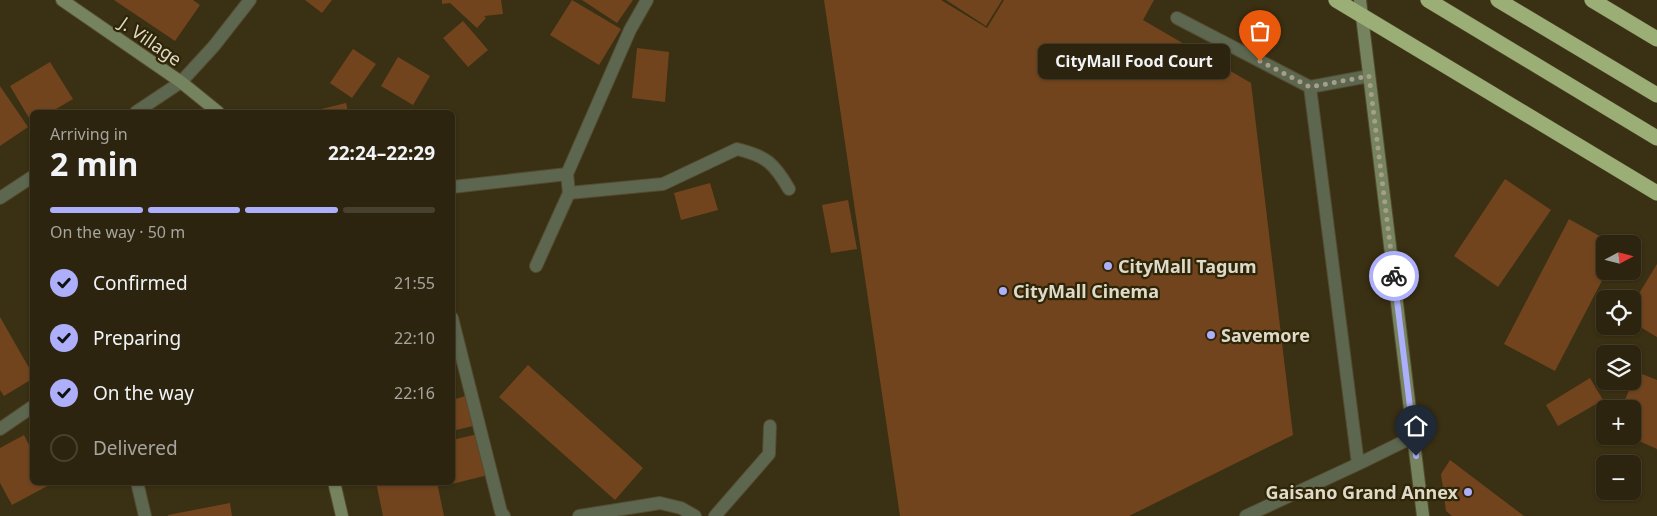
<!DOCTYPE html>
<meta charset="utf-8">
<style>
body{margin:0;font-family:"Noto Sans",sans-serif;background:#342c17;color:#f1f3f6;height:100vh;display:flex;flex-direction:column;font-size:19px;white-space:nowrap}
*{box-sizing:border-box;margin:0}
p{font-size:16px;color:#a6a49e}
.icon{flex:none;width:28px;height:28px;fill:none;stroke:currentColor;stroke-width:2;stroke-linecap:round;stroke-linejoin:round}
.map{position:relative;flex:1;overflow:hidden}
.sheet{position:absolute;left:30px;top:110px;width:425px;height:375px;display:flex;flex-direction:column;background:#2c240e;border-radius:8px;box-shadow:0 1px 4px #0004,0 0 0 1px #48412e}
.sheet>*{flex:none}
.needle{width:32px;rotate:83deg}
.controls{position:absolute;left:1596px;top:235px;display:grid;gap:10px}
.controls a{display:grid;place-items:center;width:45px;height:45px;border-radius:8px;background:#2c240e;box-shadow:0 1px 4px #0004,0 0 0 1px #48412e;font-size:25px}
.pin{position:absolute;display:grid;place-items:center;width:42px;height:42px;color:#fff;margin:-51px -21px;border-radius:50% 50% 50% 0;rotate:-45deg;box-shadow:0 0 5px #0007}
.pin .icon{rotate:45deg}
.courier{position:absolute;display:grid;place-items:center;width:50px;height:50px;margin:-25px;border:4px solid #adaffb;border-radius:50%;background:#fff;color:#222;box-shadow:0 1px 6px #0007}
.bubble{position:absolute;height:35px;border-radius:8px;background:#2c240e;box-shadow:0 1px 4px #0004,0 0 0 1px #48412e;font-size:16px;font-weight:700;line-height:35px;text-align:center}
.summary em{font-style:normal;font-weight:700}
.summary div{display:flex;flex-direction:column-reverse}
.summary{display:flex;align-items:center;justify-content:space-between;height:85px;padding:0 20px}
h1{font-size:32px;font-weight:700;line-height:38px}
.bar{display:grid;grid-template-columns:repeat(4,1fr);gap:8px 5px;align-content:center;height:60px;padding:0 20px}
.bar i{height:6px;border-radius:4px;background:#48412e}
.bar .selected{background:#adaffb}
.bar p{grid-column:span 4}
ol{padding:0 20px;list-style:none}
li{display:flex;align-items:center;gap:15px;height:55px}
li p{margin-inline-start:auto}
li .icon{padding:5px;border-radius:50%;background:#adaffb;color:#111;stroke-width:4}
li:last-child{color:#a6a49e}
li i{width:28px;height:28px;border:2px solid #48412e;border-radius:50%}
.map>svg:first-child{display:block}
.building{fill:#72441e}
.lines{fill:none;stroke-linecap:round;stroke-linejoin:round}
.lane-casing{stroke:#544b30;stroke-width:14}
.street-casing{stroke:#544b30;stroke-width:14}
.secondary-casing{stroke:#544b30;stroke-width:14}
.highway-casing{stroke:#544b30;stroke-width:16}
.lane{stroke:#5d664f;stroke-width:12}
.street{stroke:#5d664f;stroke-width:12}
.secondary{stroke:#76835f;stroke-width:12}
.highway{stroke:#9aae75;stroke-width:15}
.done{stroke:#a59e89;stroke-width:5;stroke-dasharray:0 9}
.route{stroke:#adaffb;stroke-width:6}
.poi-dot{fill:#adaffb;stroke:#2f2608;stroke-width:2}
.labels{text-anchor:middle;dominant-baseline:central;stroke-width:4.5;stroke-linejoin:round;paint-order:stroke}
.street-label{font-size:18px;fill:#dfd9c9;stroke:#2f2608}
.poi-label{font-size:18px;font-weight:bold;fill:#dfd9c9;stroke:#2f2608;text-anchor:start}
</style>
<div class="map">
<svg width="1657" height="516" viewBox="0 0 1657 516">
<rect width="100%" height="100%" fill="#3a3013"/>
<!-- building -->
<path class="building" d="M114,0H193L200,5L175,41Z
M305,0H332L322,13Z
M442,0H501L503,14L484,16L486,18L477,28L450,3L442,4Z
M572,0L621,29L599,65L550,35Z
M582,0H633L617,23Z
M824,0H941L987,28L1004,0H1154L1143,20L1251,83L1293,435L1129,516H900Z
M946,0H1002L986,26Z
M463,21L488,50L468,67L443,38Z
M637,48L669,52L665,102L632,98Z
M353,49L376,64L352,98L330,83Z
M398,57L430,76L413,105L381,86Z
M50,62L73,99L51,112H32V123L10,86Z
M0,86L28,127L0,146Z
M346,103L348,112H309Z
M1505,179L1551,210L1498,287L1454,256Z
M710,183L718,210L681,220L674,193Z
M848,200L857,249L831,253L822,205Z
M1569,219L1614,244H1605L1607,271L1555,371L1504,344Z
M1657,264V337L1632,322V305Z
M0,317L32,373V379L4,396L0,390Z
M528,365L643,468L615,500L499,397Z
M1637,372L1657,380V449L1628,436H1632V409H1621Z
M1590,378L1603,400L1558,426L1546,405Z
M469,395L477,425L452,431V400Z
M478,434L488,475L444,486L443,482H452V440Z
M24,435L32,451V482L51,484L12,505L0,483V448Z
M1450,460L1524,516H1452L1446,511L1441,474Z
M376,482H437L444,516H383Z
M230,503L232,516H168V515Z"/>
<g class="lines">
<!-- lane casing -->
<g class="lane-casing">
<path id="lane" d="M1177,18L1310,87
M1369,76L1310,87L1358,464L1413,437
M1246,516L1358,464"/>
</g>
<!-- street casing -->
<g class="street-casing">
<path id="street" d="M136,112L181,82L214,46L250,0
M567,174L630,30L647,0
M452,187L567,174L569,193L536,266
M569,193L663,184L737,149C766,156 774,163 789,189
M0,198L32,177
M452,318L501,512L504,516
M0,429L32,407
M137,482L145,516
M579,516L660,503L681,508L695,516
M715,516L769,454L770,426"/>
</g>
<!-- secondary casing -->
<g class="secondary-casing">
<path id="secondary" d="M62,0L181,82L218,112
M1360,0L1423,516
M334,482L342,516"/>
</g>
<!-- highway casing -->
<g class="highway-casing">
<path id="highway" d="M1336,0L1657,193
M1428,0L1657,138
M1498,0L1657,95
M1592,0L1657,39"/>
</g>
<!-- lane -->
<use href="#lane" class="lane"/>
<!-- street -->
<use href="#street" class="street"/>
<!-- secondary -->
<use href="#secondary" class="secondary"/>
<!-- highway -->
<use href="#highway" class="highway"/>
</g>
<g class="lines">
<!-- done -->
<path class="done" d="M1260,61L1310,87L1369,76L1394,276"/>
<!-- route -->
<path class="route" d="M1394,276L1416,456"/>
</g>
<!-- markers -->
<g class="poi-dot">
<circle cx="1108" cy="266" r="5"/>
<circle cx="1003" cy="291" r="5"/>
<circle cx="1211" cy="335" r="5"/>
<circle cx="1468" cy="492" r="5"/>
</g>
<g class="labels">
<!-- street labels -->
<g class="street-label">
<text transform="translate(151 41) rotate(35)">J. Village</text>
</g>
<!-- poi labels -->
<g class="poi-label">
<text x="1118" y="266">CityMall Tagum</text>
<text x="1013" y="291">CityMall Cinema</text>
<text x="1221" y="335">Savemore</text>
<text x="1458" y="492" text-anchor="end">Gaisano Grand Annex</text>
</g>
</g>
</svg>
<div class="controls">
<a><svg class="needle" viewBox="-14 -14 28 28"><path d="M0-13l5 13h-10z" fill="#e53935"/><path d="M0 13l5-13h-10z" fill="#a6a49e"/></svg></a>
<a><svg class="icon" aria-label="locate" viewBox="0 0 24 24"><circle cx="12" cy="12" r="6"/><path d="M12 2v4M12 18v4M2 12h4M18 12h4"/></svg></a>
<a><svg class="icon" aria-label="layers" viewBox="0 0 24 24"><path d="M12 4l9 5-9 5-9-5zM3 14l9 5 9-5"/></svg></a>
<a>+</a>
<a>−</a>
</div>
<div class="pin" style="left:1260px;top:61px;background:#ea580c"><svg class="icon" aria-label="bag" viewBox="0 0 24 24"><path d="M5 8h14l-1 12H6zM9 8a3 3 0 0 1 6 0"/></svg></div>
<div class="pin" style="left:1416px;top:456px;background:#1f2937"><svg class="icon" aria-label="home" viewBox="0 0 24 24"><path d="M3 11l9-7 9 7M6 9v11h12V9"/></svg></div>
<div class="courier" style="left:1394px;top:276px"><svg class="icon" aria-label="bike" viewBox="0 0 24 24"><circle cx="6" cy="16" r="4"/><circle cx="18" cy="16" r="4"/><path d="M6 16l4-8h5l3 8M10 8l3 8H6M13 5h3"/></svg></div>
<div class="bubble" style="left:1038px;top:44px;width:192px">CityMall Food Court</div>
<section class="sheet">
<div class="summary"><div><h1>2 min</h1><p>Arriving in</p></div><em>22:24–22:29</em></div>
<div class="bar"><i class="selected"></i><i class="selected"></i><i class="selected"></i><i></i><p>On the way · 50 m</p></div>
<ol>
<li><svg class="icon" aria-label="check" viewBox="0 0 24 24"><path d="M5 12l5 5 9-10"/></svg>Confirmed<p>21:55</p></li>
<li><svg class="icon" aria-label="check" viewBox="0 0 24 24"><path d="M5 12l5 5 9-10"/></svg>Preparing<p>22:10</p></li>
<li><svg class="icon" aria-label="check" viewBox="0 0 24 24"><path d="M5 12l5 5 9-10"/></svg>On the way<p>22:16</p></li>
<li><i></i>Delivered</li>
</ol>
</section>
</div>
